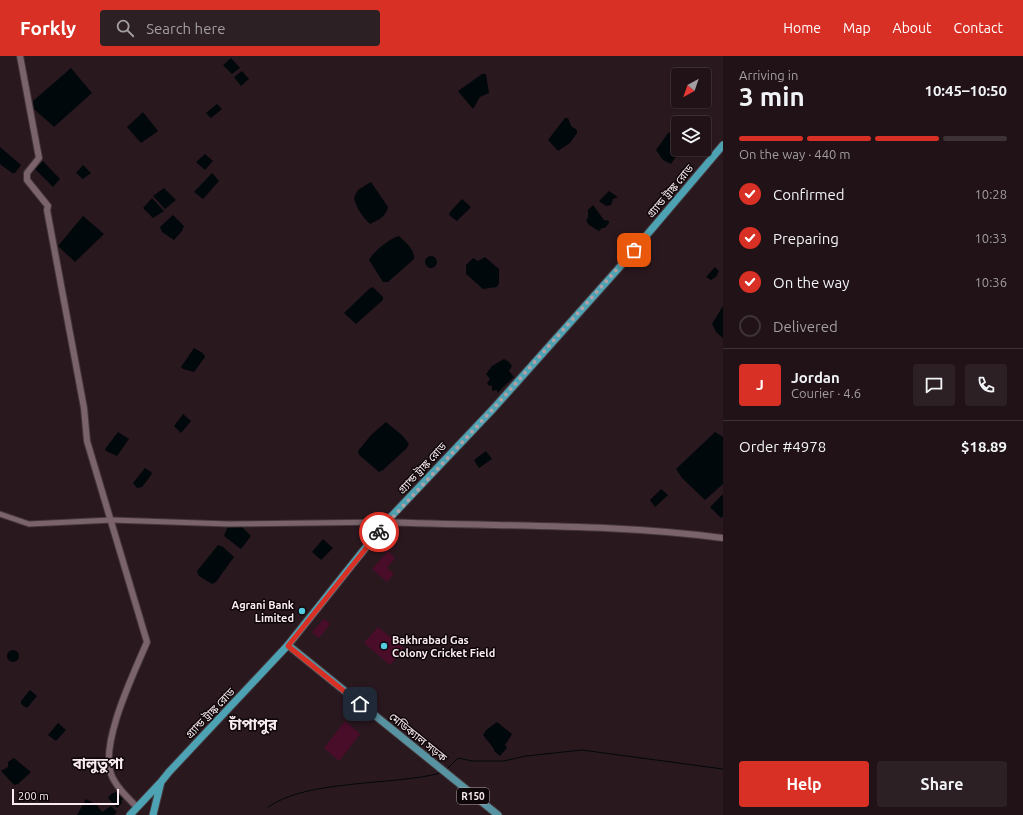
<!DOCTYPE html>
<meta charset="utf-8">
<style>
body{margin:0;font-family:Ubuntu,"Noto Sans Bengali",sans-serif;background:#2d2024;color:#f1f3f6;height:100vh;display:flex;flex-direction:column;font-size:15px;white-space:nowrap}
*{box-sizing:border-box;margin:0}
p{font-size:13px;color:#a29ea1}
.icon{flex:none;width:22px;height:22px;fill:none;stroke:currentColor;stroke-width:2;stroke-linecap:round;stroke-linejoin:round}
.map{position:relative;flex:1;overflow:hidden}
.side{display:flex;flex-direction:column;background:#201217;width:300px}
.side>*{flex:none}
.needle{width:26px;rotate:220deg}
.tools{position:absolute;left:671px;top:12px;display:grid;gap:8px}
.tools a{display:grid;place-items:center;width:40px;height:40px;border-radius:4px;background:#201217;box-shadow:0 1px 3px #0004,0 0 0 1px #3d3236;font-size:20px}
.scale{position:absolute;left:12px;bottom:10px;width:107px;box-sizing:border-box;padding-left:4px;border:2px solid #f9ebef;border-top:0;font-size:11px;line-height:14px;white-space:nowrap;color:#f9ebef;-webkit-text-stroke:3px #0e0608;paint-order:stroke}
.pin{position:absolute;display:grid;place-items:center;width:34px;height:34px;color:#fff;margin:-17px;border-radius:8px;box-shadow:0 2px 6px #0006}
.courier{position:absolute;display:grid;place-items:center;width:40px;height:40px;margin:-20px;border:3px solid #d93025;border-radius:50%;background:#fff;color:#222;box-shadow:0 1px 5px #0007}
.summary em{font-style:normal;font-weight:600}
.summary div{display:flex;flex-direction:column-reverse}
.summary{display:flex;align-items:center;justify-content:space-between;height:68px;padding:0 16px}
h1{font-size:26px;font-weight:600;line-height:30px}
.bar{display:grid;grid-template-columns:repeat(4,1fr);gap:6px 4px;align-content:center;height:48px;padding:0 16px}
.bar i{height:5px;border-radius:3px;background:#3d3236}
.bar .on{background:#d93025}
.bar p{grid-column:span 4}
.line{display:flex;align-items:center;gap:10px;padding:0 16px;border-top:1px solid #3d3236}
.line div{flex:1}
.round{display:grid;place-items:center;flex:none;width:42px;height:42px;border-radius:4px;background:#2d2024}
ol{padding:0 16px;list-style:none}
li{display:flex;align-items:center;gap:12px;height:44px}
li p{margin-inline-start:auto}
li .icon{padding:4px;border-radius:50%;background:#d93025;color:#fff;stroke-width:4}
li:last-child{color:#a29ea1}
li i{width:22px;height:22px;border:2px solid #3d3236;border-radius:50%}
.action{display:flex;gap:8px;margin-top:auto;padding:8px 16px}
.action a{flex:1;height:46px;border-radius:4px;background:#d93025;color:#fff;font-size:16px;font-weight:600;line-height:46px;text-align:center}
.action a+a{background:#2d2024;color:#f1f3f6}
header{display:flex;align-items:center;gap:24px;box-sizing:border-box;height:56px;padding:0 20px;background:#d93025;color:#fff}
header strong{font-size:19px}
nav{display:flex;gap:22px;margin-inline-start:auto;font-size:14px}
.search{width:280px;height:36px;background:#2d2024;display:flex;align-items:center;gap:10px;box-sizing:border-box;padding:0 14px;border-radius:4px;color:#a29ea1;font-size:15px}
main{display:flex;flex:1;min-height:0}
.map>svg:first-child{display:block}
.green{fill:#490c29}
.water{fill:#01080b}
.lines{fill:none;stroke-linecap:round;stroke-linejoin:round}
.stream{stroke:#01080b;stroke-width:1}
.tertiary-casing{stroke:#45373c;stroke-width:7}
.secondary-casing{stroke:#45373c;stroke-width:8}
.primary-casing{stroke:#45373c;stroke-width:9}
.trunk-casing{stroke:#45373c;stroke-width:9}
.tertiary{stroke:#7a636a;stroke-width:5}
.secondary{stroke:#7a636a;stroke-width:6}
.primary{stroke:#5893a1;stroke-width:7}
.trunk{stroke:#4da3b3;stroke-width:7}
.done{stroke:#b1a1a6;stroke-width:4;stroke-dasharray:0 7.2}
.route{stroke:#d93025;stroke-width:5}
.poi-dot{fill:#54cade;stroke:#0e0608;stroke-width:1.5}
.labels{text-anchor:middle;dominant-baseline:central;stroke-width:3;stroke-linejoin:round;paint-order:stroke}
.shield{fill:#0e0608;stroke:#b2a6aa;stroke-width:1}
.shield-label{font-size:10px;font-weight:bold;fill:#f9ebef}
.street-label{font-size:11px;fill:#f9ebef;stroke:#0e0608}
.poi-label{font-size:11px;font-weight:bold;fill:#f9ebef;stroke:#0e0608;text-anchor:end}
.district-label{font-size:15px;font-weight:bold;fill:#f9ebef;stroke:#0e0608}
</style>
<header>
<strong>Forkly</strong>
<div class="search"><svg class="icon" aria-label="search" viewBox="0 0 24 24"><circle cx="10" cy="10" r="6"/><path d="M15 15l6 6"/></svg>Search here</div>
<nav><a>Home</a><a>Map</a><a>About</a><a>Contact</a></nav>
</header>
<main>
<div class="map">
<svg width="723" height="759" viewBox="0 0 723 759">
<rect width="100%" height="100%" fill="#2a181f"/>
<!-- green -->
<path class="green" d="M388,495L395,502L387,512L394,518L387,526L372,513Z
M324,563L330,568L319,582L312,576Z
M378,571L404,592L390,609L364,587Z
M345,665L360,678L339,705L324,692Z"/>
<!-- water -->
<path class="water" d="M231,2L240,12L232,18L223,9Z
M71,12L92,37L54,71L34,53L33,45Z
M242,15L249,23L241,30L234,21Z
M482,18H486L489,37L480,41L473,53L458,35Z
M217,48L222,53L211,62L206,57Z
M143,56L158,75L141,87L127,71Z
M565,62H568L571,70L577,74V77L570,87L558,95L548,84Z
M674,75L678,77V93H681L671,108L663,104L656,94L668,77Z
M0,91L21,109L15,117H12L0,108Z
M205,98L213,105L205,114L196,106Z
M43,105L60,123L53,131L35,113Z
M83,109L91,117L83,123L76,117Z
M212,117L219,125L203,143L194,136Z
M371,126L388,151C386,161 378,164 370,168C363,162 355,150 354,141L358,134Z
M164,132L176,144L165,153L153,140Z
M609,135L618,141L613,143L611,149L606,150L599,145Z
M152,142L164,155L153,162L143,152Z
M462,143L471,151L457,165L449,159L450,156Z
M593,149L604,164L609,165V167L605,172H602L599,175L589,169L586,164L588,162V154Z
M173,159L184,170L182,175L174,184L162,176L160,171Z
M83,160L104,178L75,206L58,190Z
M399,180C405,186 415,193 414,203L388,226H383L369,204C373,196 390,182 399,180Z
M425 206a6 6 0 1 1 12 0a6 6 0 1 1-12 0Z
M485,201L499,213V227L497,231L483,233L466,218V209L473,202L478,205Z
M715,211L719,215L716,221L711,224L706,221Z
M373,231L383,241V244L356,268L344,257L369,233Z
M723,250V282L716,276L712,268Z
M194,292L203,297L205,301L194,316L183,313L181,311Z
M504,303L509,306L512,310L509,315L514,321L497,337V334L492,335V330L488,329L487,327L490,323L486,318L492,310Z
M183,358L191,365L181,377L174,370Z
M386,366L403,380L409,388L407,392L383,414L379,416L359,399L358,395L371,379Z
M118,376L129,383L117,400L106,395L105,393Z
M715,376L723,381V428L705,444L682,422L676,413Z
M486,395L492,403L479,412L474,404Z
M145,412L151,416L152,418L142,431L137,432L133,427Z
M661,433L668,439L655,451L650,444Z
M723,438V460L721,462L710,451Z
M228,470H241L251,480L241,493L224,480Z
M323,483L333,492L321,504L312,496Z
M218,489L223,491L234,501L216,526L212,528L199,520L197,515Z
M7 600a6 6 0 1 1 12 0a6 6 0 1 1-12 0Z
M30,634L37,640L27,652L21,648V645Z
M497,666L512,678L505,689L507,692L500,700L494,695V693L483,679L486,674Z
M58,667L66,674L56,685L48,679Z
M14,702L31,716L18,728L14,729L1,715L8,711V706Z
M116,736L123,743L121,745L122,747L117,752L108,742L111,738Z
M86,743L97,749L102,756L111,750L117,756L114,759H77Z"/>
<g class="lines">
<!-- stream -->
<path class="stream" d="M447,713L458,702L472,705H504L526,700L582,694L723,713
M268,751C308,723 391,730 441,717"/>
<!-- tertiary casing -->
<g class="tertiary-casing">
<path id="tertiary" d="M0,458L29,468L112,464L229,468L386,466"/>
</g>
<!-- secondary casing -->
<g class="secondary-casing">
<path id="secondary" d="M20,0L39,102L27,117V124L48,150L47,154L84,352L87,385L147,586C134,617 100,686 111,718C116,731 128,742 137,751
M386,466C498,471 612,467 723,482"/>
</g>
<!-- primary casing -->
<g class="primary-casing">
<path id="primary" d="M288,589L498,759"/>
</g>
<!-- trunk casing -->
<g class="trunk-casing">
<path id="trunk" d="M130,759L160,727
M153,759L161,726L169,716L288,589L386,466L493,353L618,213L723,89"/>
</g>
<!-- tertiary -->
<use href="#tertiary" class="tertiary"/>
<!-- secondary -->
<use href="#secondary" class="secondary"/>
<!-- primary -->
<use href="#primary" class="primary"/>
<!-- trunk -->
<use href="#trunk" class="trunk"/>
</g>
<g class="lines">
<!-- done -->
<path class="done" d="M379,476L493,353L634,194"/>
<!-- route -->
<path class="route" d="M360,648L288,590L379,476"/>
</g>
<!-- markers -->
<g class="poi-dot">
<circle cx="302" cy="555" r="4"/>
<circle cx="384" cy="590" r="4"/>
</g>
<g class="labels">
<!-- shield labels -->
<rect class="shield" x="457" y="732" width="32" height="16" rx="3"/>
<g class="shield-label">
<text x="473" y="740">R150</text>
</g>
<!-- street labels -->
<g class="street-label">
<text transform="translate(670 135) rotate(-50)">গ্র্যান্ড ট্রাঙ্ক রোড</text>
<text transform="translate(422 412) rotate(-47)">গ্র্যান্ড ট্রাঙ্ক রোড</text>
<text transform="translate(210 657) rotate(-46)">গ্র্যান্ড ট্রাঙ্ক রোড</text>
<text transform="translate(418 681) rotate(39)">মেডিক্যাল সড়ক</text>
</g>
<!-- poi labels -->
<g class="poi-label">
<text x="294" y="549">Agrani Bank<tspan x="294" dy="13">Limited</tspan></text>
<text x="392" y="584" text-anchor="start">Bakhrabad Gas<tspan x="392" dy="13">Colony Cricket Field</tspan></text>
</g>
<!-- district labels -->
<g class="district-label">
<text x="253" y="668">চাঁপাপুর</text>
<text x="98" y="707">বালুতুপা</text>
</g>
</g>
</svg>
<div class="tools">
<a><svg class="needle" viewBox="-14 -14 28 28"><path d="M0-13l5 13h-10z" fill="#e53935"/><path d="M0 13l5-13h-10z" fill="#a29ea1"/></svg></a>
<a><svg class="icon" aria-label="layers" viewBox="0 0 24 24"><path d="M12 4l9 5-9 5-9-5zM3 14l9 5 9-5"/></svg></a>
</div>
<div class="scale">200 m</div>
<div class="pin" style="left:634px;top:194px;background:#ea580c"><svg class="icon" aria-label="bag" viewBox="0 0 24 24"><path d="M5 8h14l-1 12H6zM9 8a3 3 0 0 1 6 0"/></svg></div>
<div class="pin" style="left:360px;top:648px;background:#1f2937"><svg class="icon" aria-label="home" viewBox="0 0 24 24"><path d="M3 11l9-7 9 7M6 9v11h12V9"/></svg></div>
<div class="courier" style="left:379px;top:476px"><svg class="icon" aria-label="bike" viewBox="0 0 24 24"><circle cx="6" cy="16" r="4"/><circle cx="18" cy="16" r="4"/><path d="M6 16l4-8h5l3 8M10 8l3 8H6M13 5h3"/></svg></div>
</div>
<section class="side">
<div class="summary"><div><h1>3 min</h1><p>Arriving in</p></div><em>10:45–10:50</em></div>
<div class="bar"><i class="on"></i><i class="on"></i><i class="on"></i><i></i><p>On the way · 440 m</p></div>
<ol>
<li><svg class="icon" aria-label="check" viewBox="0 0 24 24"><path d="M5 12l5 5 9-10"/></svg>Confirmed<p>10:28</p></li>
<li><svg class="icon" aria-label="check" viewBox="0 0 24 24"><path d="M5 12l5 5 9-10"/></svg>Preparing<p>10:33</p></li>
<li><svg class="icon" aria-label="check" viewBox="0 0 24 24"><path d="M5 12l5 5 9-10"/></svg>On the way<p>10:36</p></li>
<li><i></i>Delivered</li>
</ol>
<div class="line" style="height:72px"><b class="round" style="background:#d93025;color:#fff">J</b><div><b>Jordan</b><p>Courier · 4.6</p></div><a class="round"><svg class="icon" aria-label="chat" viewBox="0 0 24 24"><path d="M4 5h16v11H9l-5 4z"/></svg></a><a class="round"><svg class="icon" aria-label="phone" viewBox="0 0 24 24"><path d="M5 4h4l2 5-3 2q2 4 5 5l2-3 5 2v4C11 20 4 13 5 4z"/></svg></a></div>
<div class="line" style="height:52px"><div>Order #4978</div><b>$18.89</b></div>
<div class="action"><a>Help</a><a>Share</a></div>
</section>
</main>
